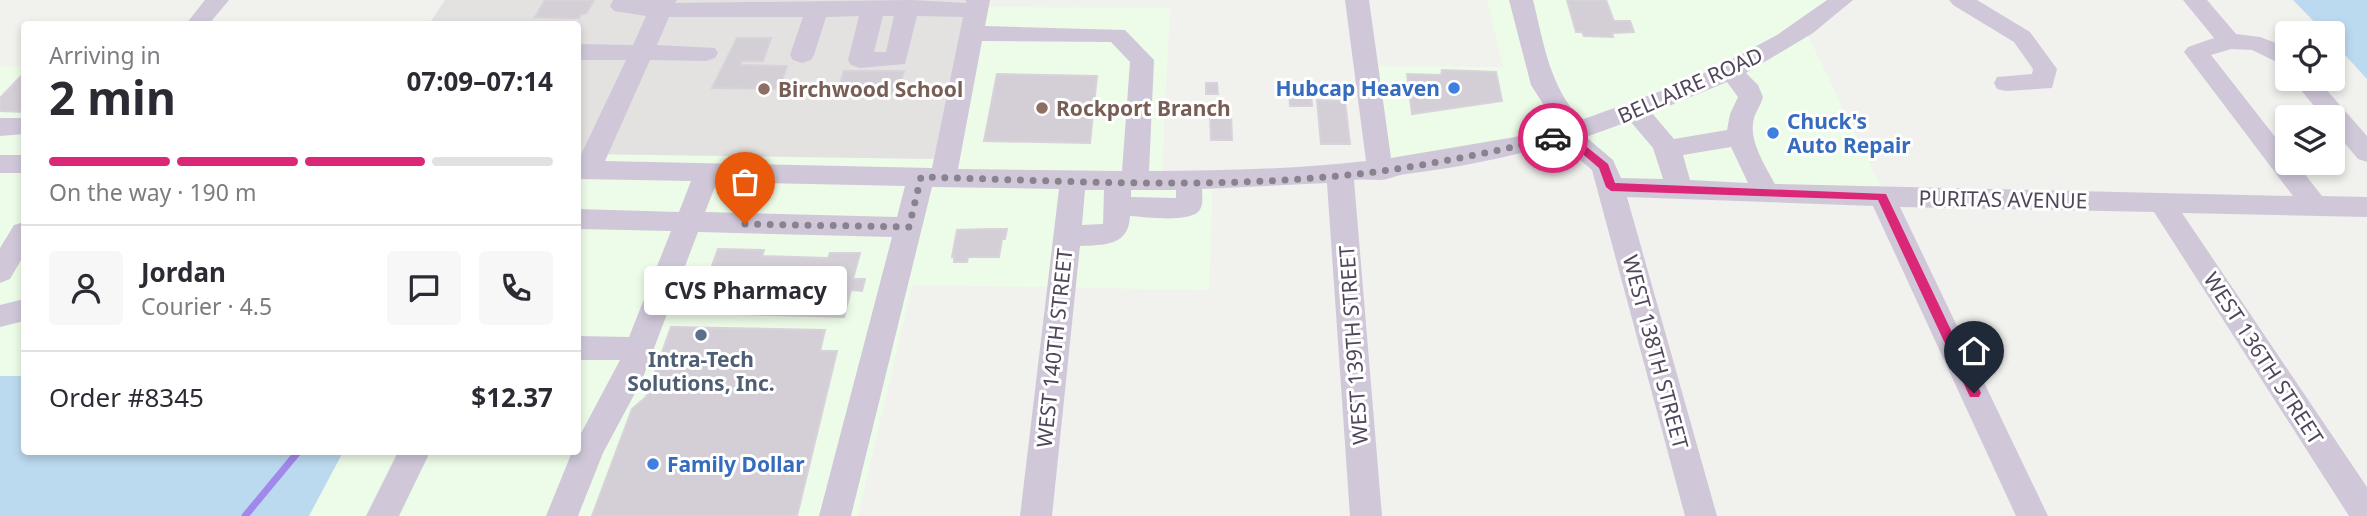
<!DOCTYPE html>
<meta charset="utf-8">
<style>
body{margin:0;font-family:"Noto Sans",sans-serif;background:#f7f7f7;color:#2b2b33;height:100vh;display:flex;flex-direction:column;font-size:26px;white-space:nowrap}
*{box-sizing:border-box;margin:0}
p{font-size:23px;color:#7c7c81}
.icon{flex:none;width:38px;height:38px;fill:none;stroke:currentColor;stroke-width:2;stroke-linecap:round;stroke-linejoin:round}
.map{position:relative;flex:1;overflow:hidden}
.sheet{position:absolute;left:21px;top:21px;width:560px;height:434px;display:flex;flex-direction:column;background:#fff;border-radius:7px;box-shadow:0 4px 10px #0003}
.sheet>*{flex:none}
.controls{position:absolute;left:2275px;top:21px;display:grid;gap:14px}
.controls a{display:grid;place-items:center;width:70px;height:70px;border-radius:7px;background:#fff;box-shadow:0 4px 10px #0003;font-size:35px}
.pin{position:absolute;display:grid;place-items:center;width:60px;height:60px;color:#fff;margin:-72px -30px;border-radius:50% 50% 50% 0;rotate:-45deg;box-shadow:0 0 7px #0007}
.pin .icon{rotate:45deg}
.courier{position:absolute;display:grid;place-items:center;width:70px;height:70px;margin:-35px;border:5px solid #db2777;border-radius:50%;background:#fff;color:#222;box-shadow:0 2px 9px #0007}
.bubble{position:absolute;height:49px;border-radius:7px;background:#fff;box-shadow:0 4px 10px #0003;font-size:23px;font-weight:700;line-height:49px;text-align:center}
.summary em{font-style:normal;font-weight:700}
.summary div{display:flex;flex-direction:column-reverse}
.summary{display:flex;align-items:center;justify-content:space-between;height:119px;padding:0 28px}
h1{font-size:46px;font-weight:700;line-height:52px}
.bar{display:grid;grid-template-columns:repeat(4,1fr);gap:10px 7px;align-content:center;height:84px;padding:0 28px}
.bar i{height:9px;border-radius:5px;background:#e1e1e2}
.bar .active{background:#db2777}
.bar p{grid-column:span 4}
.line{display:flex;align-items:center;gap:18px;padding:0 28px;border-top:2px solid #e1e1e2}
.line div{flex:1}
.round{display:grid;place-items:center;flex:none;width:74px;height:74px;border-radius:7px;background:#f7f7f7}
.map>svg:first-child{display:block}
.commercial{fill:#edfce8}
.education{fill:#e3e2e0}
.green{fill:#bcdaef}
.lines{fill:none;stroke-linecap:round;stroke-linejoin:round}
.stream{stroke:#a189ec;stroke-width:7}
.building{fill:#d4ced6;stroke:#d8d2da;stroke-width:2}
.minor{fill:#d0c8d9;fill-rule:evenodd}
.route{fill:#db2777}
.done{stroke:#89828f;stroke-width:7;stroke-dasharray:0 12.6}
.shop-dot{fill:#3f7fe0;stroke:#fff;stroke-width:2.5}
.education-dot{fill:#8d6e63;stroke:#fff;stroke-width:2.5}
.service-dot{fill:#5c6f8a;stroke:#fff;stroke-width:2.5}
.labels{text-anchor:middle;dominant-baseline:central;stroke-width:6;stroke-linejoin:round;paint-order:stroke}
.street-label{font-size:21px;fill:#51465c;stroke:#fff}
.shop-label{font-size:21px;font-weight:bold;fill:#366cbe;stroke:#fff;text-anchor:start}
.education-label{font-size:21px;font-weight:bold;fill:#785e54;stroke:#fff;text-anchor:start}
.service-label{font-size:21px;font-weight:bold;fill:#4e5e75;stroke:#fff}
</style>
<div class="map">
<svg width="2367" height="516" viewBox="0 0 2367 516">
<rect width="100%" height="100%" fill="#f1f1ee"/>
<!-- commercial -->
<path class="commercial" d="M1487,0H1830L1802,23L1882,189L1602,180L1599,170L1553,133L1386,167L1373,66L1503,67Z
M968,7L1170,8L1162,174H1213L1209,290L912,285L858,516H309L343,452H578V154L935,159Z
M0,66L24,67V376H0Z"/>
<!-- education -->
<path class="education" d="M445,0H969L935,159L578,154V24H429Z"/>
<!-- green -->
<path class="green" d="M2293,0H2367V79L2333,42V33H2325Z
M0,376H24V452H343L309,516H0Z"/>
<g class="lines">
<!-- stream -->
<path class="stream" d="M245,516L298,452"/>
</g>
<!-- building -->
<path class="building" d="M545,0H594L586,14H581L579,18L535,17Z
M1567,0H1606L1614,21H1630L1634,32L1612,33L1613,37L1584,36L1582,32H1576Z
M737,38H771L763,61H742L740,65L787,66L779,89L712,88Z
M1442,70L1496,72L1502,101L1412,114L1407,74L1441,75Z
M844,71H904L897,94H877L878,89H838Z
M24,73V112L0,111V98Z
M997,74L1097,76L1090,143L984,141Z
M1206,83H1217L1218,94H1206Z
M1317,89L1335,90L1336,96H1318Z
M1289,92H1311L1312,106H1290Z
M1317,100L1345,101L1350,144H1321Z
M1210,114H1231L1232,140H1211Z
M988,229H1007L1005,239H1002L999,257H968L967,262H954V257H952L957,230Z
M718,249L764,250L762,256L828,258L830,253H860L853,279H865L862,291L851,290L844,317L703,313L712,288H704Z
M671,327L825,330L820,351H837L797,516H592L632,409L646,397Z"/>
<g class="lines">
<!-- minor -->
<path class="minor" d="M205,0H229L209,24H186Z
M613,0H677L675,3L912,0L966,3V0H990L985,26L1125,30L1154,60L1149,171C1221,171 1294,169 1366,161L1345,0H1369L1391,158L1515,137L1557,126L1531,85L1509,0H1533C1544,44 1549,85 1581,120L1675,86L1717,67L1777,35L1827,0H1853L1813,33L1746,73L1758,85L1763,97C1761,105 1756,111 1754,118C1748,140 1765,165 1775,184L2293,196L2184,52L2188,47L2214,38L2183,0H2207L2236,34L2260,37L2287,47V67L2252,50L2231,49L2211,55L2287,152V163H2296L2322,196L2367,197V217L2182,213L2367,487V516H2349L2154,212L1900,207L2048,516H2016L1873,206L1627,197L1717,516H1685L1592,170L1560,143C1509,157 1458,168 1406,174C1397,175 1388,180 1380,180C1371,180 1363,179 1354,180L1382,516H1350L1327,183L1202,189C1202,196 1204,205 1199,211C1189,223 1145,217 1130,216C1129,246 1104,245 1080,246L1052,516H1020L1059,189L932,187L851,516H819L892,237L698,232L642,380L603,453L578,516H546L572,452H578V439L620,360H578V336L629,337L671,231L578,229V209L679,212L691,181L578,179V161L626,60H578V44L633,45L646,16L614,11L610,6ZM859,16L848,60L851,65L860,68L905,64L917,16L963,17L932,168L605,161L650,60L706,61L715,58L718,53L715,48L657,45L669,17H803L790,55L793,60L802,63L811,60L814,55L826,17ZM883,16H894L886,52H874ZM982,41L1111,42L1130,62L1122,171L958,169ZM1727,82L1738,97L1730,114L1727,130L1674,139L1652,113ZM1630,121L1653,148L1663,179L1621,178L1613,160L1586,137ZM1731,147L1748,183L1690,180L1683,155ZM717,182L905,186L897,217L705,212ZM1085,190H1104L1103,224L1082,225ZM1131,190H1176V198L1131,197Z
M1949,0H1977L2030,32L2057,69L2052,88L2006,91L1997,89L1994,83L1997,77L2032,74L2033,69L2014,42L1953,5Z
M2292,79H2317L2367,136V162L2358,159L2333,129V117H2323Z
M0,118H24V134L0,136Z
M0,155H24V173H0Z
M24,222V255L10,279L0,283V248L14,225Z
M24,299V321L0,327V305Z
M398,452H430L399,516H366Z"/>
</g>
<!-- route -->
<path class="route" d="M1567,131L1608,164L1615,183L1886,194L1981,393L1979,397H1970L1878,200L1611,191L1606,187L1599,168L1565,139L1553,141L1548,138Z"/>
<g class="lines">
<!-- done -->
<path class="done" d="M745,224L909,227L921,177C1073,181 1230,191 1382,171C1439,163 1497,151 1553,138"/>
</g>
<!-- markers -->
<g class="shop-dot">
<circle cx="1454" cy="88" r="7"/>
<circle cx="1773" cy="133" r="7"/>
<circle cx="653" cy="464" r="7"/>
</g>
<g class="education-dot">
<circle cx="764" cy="89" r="7"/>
<circle cx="1042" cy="108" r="7"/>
</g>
<circle class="service-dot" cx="701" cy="335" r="7"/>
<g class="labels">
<!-- street labels -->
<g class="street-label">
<text transform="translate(1690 85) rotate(-24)">BELLAIRE ROAD</text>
<text transform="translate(2003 199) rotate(1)">PURITAS AVENUE</text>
<text transform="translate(1353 345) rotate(-94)">WEST 139TH STREET</text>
<text transform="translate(1054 348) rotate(-84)">WEST 140TH STREET</text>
<text transform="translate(1656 352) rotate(75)">WEST 138TH STREET</text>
<text transform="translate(2264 358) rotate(57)">WEST 136TH STREET</text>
</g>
<!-- shop labels -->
<g class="shop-label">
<text x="1440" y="88" text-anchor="end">Hubcap Heaven</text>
<text x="1787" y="121">Chuck's<tspan x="1787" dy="24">Auto Repair</tspan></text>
<text x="667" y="464">Family Dollar</text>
</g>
<!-- education labels -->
<g class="education-label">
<text x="778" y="89">Birchwood School</text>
<text x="1056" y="108">Rockport Branch</text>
</g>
<!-- service labels -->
<g class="service-label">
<text x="701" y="359">Intra-Tech<tspan x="701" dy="24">Solutions, Inc.</tspan></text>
</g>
</g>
</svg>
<div class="controls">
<a><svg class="icon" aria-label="locate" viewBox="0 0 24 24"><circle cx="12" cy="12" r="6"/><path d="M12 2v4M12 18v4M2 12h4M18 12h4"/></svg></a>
<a><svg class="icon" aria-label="layers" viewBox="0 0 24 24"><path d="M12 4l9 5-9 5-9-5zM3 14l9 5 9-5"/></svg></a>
</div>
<div class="pin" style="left:745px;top:224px;background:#ea580c"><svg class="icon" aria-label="bag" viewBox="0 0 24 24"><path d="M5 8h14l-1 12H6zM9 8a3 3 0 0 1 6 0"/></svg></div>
<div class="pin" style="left:1974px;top:393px;background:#1f2937"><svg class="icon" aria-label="home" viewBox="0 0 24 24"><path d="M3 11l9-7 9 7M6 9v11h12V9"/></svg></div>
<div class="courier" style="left:1553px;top:138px"><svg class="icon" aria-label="car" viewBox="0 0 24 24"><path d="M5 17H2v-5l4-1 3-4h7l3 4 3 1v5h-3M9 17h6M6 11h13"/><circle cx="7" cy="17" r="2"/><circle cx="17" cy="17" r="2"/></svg></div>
<div class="bubble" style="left:644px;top:266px;width:203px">CVS Pharmacy</div>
<section class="sheet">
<div class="summary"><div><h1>2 min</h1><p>Arriving in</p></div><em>07:09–07:14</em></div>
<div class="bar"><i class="active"></i><i class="active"></i><i class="active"></i><i></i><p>On the way · 190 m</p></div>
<div class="line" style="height:126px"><a class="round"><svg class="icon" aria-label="person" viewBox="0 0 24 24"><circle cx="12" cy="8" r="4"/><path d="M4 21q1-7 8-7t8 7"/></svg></a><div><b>Jordan</b><p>Courier · 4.5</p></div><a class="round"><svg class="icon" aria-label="chat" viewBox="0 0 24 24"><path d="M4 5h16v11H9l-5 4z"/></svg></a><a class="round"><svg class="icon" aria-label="phone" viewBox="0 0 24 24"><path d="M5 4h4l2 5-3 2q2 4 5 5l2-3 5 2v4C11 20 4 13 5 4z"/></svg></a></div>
<div class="line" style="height:91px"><div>Order #8345</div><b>$12.37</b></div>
</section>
</div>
